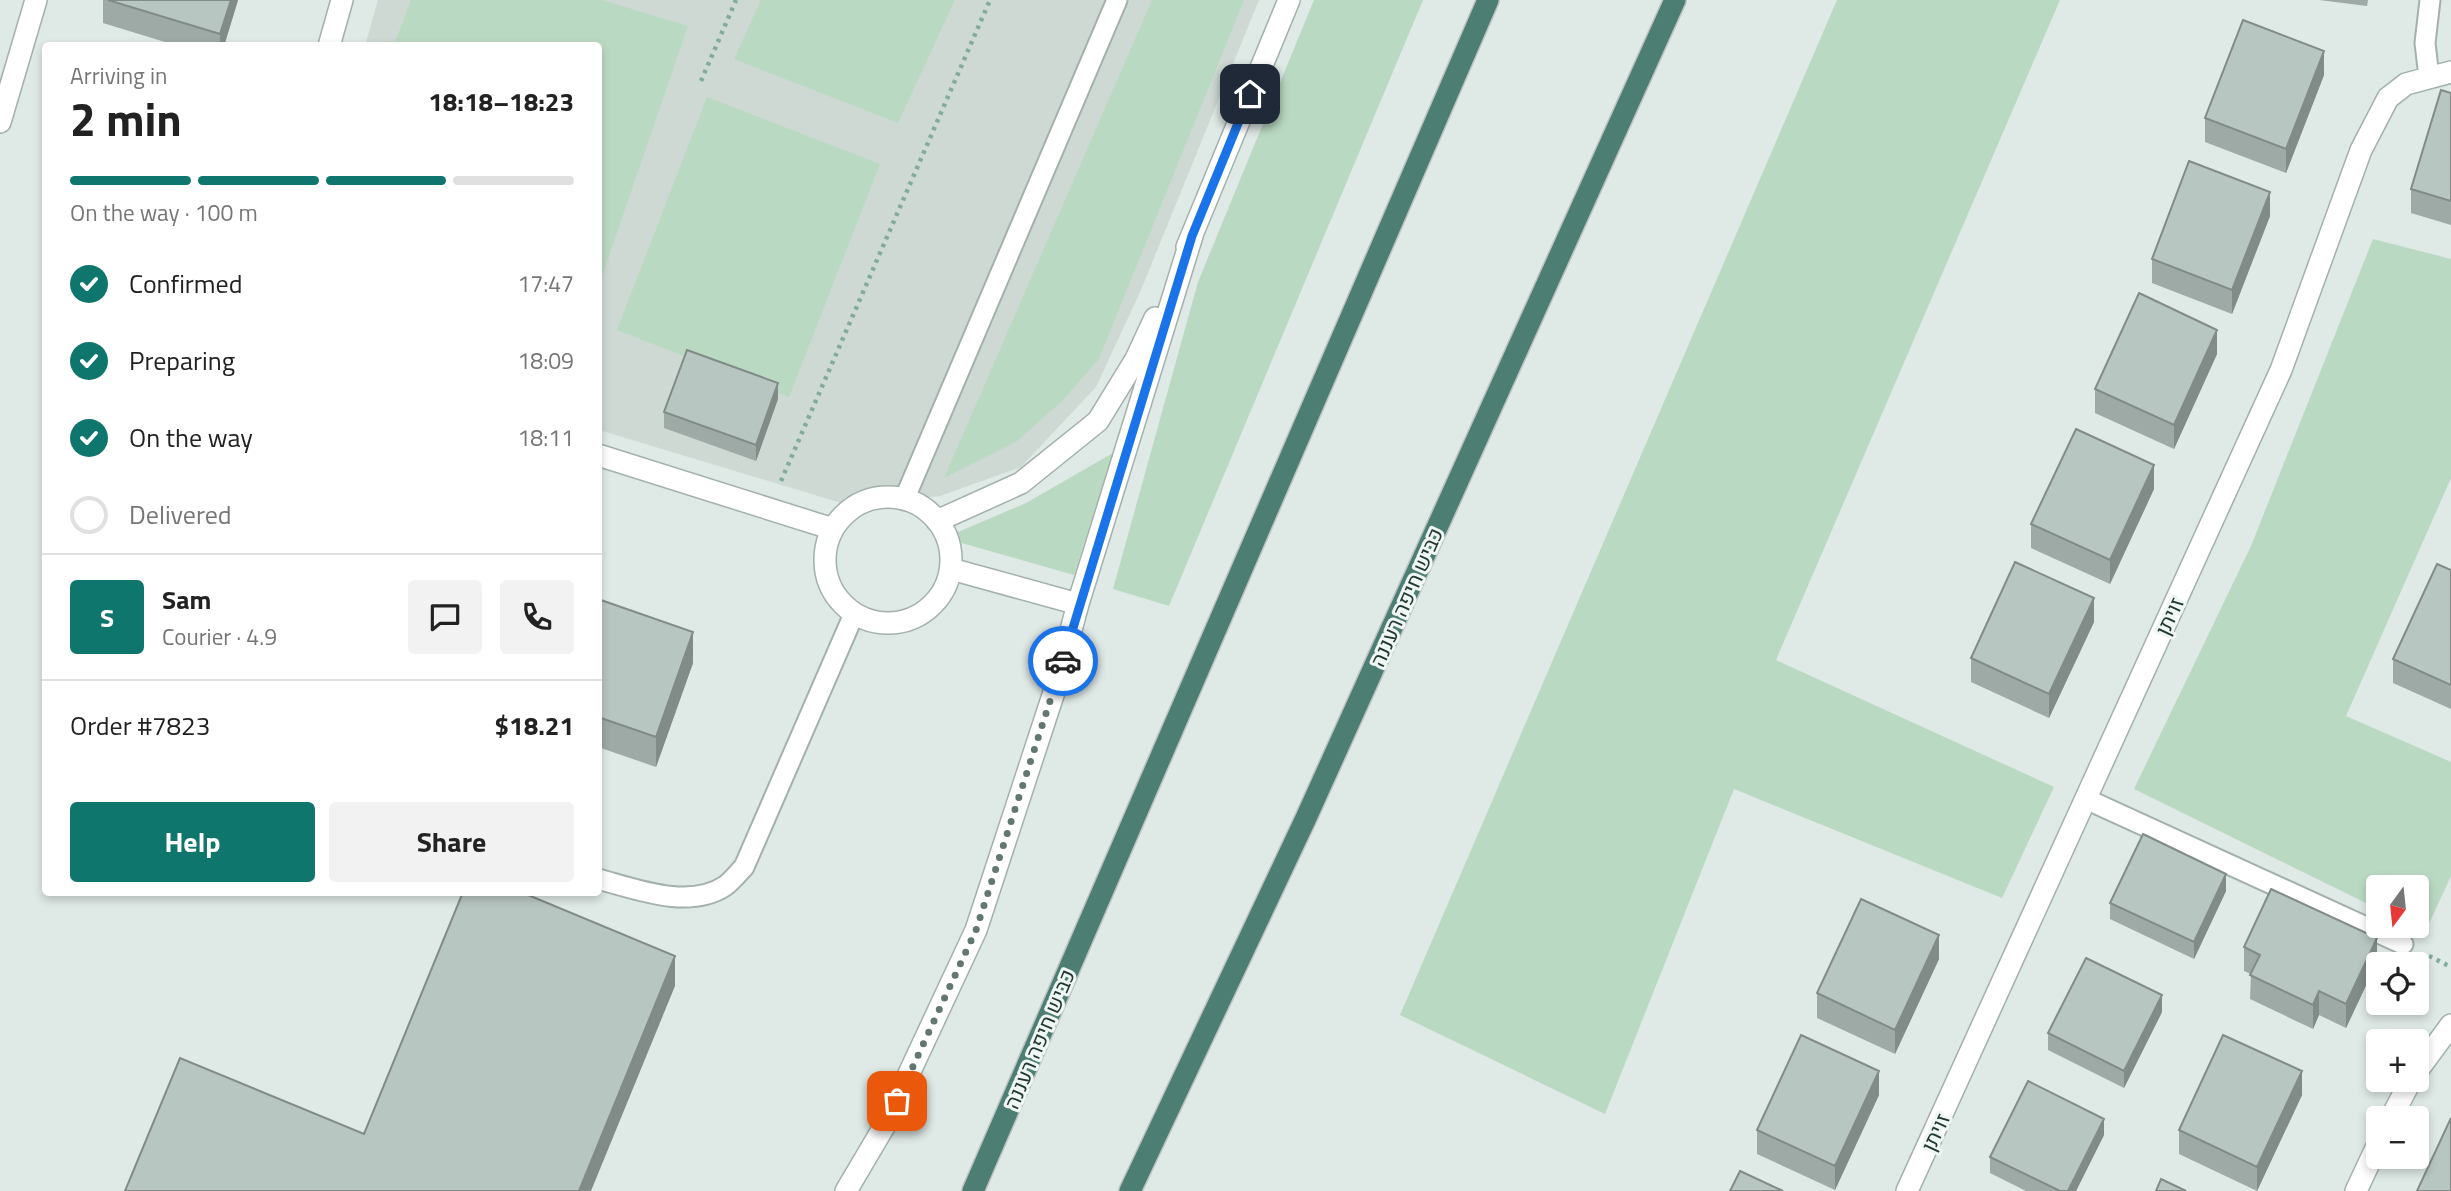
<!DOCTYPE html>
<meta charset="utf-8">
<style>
body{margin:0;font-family:"Titillium Web",Heebo,sans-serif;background:#f2f2f2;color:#222;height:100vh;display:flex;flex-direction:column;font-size:26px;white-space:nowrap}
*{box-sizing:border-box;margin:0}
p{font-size:23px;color:#767676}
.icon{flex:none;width:38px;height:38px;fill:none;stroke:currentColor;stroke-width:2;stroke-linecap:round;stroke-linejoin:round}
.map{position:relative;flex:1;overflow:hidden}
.panel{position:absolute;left:42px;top:42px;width:560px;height:854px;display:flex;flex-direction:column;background:#fff;border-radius:7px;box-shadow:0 4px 10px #0003}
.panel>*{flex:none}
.needle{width:46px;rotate:195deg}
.fabs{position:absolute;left:2366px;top:875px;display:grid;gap:14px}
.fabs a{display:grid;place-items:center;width:63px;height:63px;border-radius:7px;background:#fff;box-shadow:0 4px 10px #0003;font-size:35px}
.pin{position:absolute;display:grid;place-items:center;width:60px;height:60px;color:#fff;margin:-30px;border-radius:14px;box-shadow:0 4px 10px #0006}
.courier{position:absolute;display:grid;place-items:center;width:70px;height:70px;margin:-35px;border:5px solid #1a73e8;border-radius:50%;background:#fff;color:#222;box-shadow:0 2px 9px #0007}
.summary em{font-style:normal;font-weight:700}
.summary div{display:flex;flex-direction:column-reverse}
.summary{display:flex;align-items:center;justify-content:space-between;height:119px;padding:0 28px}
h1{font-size:46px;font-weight:700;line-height:52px}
.bar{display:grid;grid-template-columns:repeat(4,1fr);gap:10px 7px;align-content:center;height:84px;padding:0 28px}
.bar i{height:9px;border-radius:5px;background:#e0e0e0}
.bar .selected{background:#0f766e}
.bar p{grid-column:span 4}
.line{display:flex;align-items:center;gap:18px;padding:0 28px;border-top:2px solid #e0e0e0}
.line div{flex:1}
.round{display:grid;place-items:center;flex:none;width:74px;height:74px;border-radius:7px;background:#f2f2f2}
ol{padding:0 28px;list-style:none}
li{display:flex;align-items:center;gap:21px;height:77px}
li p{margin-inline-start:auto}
li .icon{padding:7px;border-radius:50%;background:#0f766e;color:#fff;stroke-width:4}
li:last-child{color:#767676}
li i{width:38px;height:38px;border:4px solid #e0e0e0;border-radius:50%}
.primary-button{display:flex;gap:14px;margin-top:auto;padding:14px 28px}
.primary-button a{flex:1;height:80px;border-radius:7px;background:#0f766e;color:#fff;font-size:28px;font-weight:700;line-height:80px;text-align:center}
.primary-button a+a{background:#f2f2f2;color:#222}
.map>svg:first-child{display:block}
.built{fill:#ced9d4}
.green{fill:#bad9c3}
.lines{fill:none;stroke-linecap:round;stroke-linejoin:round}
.service-casing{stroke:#a3b0ac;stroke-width:23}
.minor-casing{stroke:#a3b0ac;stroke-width:24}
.trunk-casing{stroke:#bdc3c2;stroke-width:24}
.path{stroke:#83aa9f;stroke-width:4.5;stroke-dasharray:3.5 5;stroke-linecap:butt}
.service{stroke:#fff;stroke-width:19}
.minor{stroke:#fff;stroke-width:21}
.trunk{stroke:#4c7e74;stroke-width:21}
.wall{fill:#9eaaa6}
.shaded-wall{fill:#818b87}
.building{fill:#b8c6c1;stroke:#818b87;stroke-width:2}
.done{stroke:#647671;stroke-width:7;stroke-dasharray:0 12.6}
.route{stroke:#1a73e8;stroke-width:9}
.labels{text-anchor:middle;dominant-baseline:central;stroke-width:6;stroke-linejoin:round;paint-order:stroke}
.street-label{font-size:21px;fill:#223832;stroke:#eff6f3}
</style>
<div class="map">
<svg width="2451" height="1191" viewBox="0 0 2451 1191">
<rect width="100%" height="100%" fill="#dfe9e5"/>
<!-- built -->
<path class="built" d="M378,0H1259L1141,290L1096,387L1021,467L940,496L848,505L599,430L598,46H365Z"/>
<!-- green -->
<path class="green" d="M411,0H602L688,26L599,285L598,46L394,45Z
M761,0H955L898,123L734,59Z
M1152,0H1244L1099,359L1062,401L1017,441L944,478Z
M1314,0H1423L1169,606L1113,589L1198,282Z
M1837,0H2060L1776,660L2054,787L2002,898L1734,789L1605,1114L1400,1015Z
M707,97L880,164L789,397L617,330Z
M2373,239L2451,259V478L2346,716L2451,762V876L2425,932L2413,926H2417V887H2378V909L2134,789L2251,546Z
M1113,453L1074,575L944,538L1026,503Z"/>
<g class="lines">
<!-- service casing -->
<g class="service-casing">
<path id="service" d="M2429,77L2425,43L2430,0
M904,500L1117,0
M2086,799L2403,944
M598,879C636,889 689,910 725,886C732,881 738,873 744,867L854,614"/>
</g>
<!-- minor casing -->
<g class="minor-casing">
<path id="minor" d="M329,46L342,0
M0,122L36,0
M1187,247L1289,0
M598,455L833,529
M825 560a63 63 0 1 1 126 0a63 63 0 1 1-126 0Z
M937,521L1021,483L1098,421L1136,359L1155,318
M951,569L1078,604
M2417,1071L2451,1025
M2391,1118L2411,1080
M846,1191L885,1125L976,930L1056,686L1078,604L1192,236
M1907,1191L2281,370L2361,150L2388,98L2406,84L2451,72
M2356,1191L2378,1144"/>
</g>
<!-- trunk casing -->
<g class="trunk-casing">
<path id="trunk" d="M973,1191L1488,0
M1130,1191L1306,818L1675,0"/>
</g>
<!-- path -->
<path class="path" d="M701,81L736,0
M781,481L990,0
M2429,956L2451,967"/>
<!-- service -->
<use href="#service" class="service"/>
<!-- minor -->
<use href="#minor" class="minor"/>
<!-- trunk -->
<use href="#trunk" class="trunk"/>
</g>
<!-- wall -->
<path class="wall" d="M103,0H238L224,46H178L103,23Z
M2319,0H2368L2367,6Z
M2324,75L2286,173L2205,142V118Z
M2451,93V225L2411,213V189Z
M46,197V225H44V201Z
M2270,216L2232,314L2152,283V259Z
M2217,354L2174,449L2095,413V389Z
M778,399L756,461L664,428V412Z
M2154,489L2110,584L2031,548V524Z
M2451,570V709L2393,683V659Z
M598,599L693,663L656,767L598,747Z
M2094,622L2049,718L1971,682V658Z
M2226,891L2194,959L2110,919V903Z
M2244,947L2377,962L2346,1028L2319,1015L2313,1029L2250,999L2251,974L2244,971Z
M1939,959L1895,1054L1817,1018V993Z
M2162,1012L2124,1088L2048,1050V1033Z
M1879,1095L1835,1190L1757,1154V1130Z
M2302,1095L2257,1191L2179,1154V1130Z
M2104,1135L2076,1191H2026L1990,1173V1157Z"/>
<!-- shaded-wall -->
<path class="shaded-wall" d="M231,0H238L224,46H220V34Z
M2324,51V75L2286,173V149Z
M2270,192V216L2232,314V290Z
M2217,330V354L2174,449V425Z
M778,383V399L756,461V445Z
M2154,465V489L2110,584V560Z
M2094,598V622L2049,718V694Z
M693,632V663L656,767V737Z
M2226,874V891L2194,959V942Z
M1939,935V959L1895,1054V1030Z
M2377,938V962L2346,1028V1004Z
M675,956V986L591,1191H579Z
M2319,991V1015L2313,1029V1005Z
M2162,995V1012L2124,1088V1071Z
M1879,1071V1095L1835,1190V1166Z
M2302,1071V1095L2257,1191V1167Z
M2104,1119V1135L2076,1191H2068Z"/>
<!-- building -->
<path class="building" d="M108,0H231L220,34Z
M2243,20L2324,51L2286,149L2205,118Z
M2441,90L2451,93V201L2411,189Z
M2189,161L2270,192L2232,290L2152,259Z
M2139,293L2217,330L2174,425L2095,389Z
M687,350L778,383L756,445L664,412Z
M2076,429L2154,465L2110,560L2031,524Z
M2015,562L2094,598L2049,694L1971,658Z
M2437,564L2451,570V685L2393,659Z
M598,599L693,632L656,737L598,717Z
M2143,834L2226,874L2194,942L2110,903Z
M2271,889L2377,938L2346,1004L2319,991L2313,1005L2250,975L2260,955L2244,947Z
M463,892H521L675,956L579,1191H125L180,1058L364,1134Z
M1861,899L1939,935L1895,1030L1817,993Z
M2086,958L2162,995L2124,1071L2048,1033Z
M1801,1035L1879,1071L1835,1166L1757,1130Z
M2223,1035L2302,1071L2257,1167L2179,1130Z
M2028,1081L2104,1119L2068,1191H2060L1990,1157Z
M2451,1118V1191H2417Z
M1740,1171L1783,1191H1730Z
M2161,1179L2186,1191H2156Z"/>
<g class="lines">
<!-- done -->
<path class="done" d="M897,1101L976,930L1063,661"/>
<!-- route -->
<path class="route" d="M1063,661L1192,236L1250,94"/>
</g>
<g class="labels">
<!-- street labels -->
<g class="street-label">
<text transform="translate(1406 597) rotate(-66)">כביש חיפה רעננה</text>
<text transform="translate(2169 616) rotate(-65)">זויתן</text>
<text transform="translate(1039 1039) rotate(-67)">כביש חיפה רעננה</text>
<text transform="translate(1935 1132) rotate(-65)">זויתן</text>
</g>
</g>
</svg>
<div class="fabs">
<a><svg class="needle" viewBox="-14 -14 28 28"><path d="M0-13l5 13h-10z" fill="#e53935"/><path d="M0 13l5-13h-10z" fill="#767676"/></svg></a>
<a><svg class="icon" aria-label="locate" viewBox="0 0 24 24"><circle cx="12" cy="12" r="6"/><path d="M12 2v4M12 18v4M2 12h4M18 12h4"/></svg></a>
<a>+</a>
<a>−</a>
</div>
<div class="pin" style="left:897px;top:1101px;background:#ea580c"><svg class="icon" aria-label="bag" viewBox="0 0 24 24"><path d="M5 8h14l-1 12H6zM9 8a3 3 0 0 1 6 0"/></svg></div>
<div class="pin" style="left:1250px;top:94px;background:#1f2937"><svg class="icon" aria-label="home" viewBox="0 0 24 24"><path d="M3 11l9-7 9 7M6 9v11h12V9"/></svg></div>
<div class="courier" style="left:1063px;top:661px"><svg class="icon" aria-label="car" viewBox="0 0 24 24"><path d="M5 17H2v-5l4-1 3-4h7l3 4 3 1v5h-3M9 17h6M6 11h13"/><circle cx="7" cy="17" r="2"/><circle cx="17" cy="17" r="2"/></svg></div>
<section class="panel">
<div class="summary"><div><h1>2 min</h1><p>Arriving in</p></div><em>18:18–18:23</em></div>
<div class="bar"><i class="selected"></i><i class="selected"></i><i class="selected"></i><i></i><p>On the way · 100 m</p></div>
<ol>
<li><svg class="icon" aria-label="check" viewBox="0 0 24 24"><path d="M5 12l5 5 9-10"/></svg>Confirmed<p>17:47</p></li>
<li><svg class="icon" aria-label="check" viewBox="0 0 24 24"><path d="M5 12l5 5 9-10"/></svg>Preparing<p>18:09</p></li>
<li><svg class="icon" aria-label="check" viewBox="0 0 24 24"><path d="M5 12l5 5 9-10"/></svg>On the way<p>18:11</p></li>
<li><i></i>Delivered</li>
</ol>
<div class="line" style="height:126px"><b class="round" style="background:#0f766e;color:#fff">S</b><div><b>Sam</b><p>Courier · 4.9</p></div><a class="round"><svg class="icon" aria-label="chat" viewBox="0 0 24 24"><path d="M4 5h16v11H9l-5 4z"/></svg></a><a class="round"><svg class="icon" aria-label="phone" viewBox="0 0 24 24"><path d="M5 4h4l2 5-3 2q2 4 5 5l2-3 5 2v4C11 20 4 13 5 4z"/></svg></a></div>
<div class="line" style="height:91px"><div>Order #7823</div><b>$18.21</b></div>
<div class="primary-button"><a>Help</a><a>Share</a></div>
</section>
</div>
